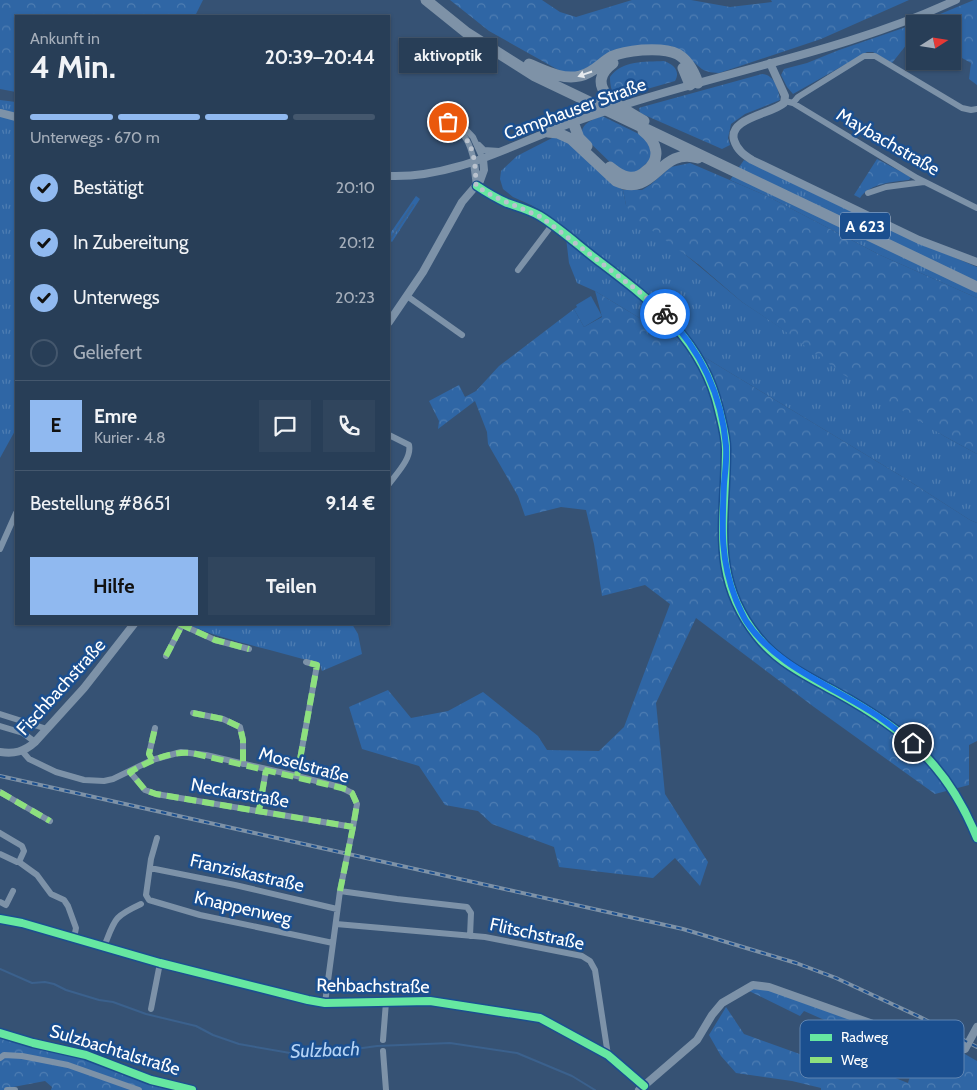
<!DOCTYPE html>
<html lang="de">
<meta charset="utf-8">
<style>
body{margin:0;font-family:Cabin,sans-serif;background:#30455d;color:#f1f3f6;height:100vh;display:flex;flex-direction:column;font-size:19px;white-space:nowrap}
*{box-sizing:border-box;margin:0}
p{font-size:16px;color:#a5aeba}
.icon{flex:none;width:28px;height:28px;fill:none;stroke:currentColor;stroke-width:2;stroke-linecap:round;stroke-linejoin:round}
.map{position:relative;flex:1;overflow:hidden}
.drawer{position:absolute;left:15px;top:15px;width:375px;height:610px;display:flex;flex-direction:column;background:#283e57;border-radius:0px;box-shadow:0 1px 4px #0004,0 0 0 1px #44576d}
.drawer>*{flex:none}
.needle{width:32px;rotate:78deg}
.fabs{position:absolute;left:906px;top:15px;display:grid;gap:10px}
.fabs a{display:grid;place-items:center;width:55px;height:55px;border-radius:0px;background:#283e57;box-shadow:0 1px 4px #0004,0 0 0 1px #44576d;font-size:25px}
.pin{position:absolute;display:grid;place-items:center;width:42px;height:42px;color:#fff;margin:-21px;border:2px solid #fff;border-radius:50%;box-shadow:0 1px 5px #0007}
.courier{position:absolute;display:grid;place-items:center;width:50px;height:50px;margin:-25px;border:4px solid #1a73e8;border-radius:50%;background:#fff;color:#222;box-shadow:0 1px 6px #0007}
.bubble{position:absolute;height:35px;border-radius:0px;background:#283e57;box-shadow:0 1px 4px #0004,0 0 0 1px #44576d;font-size:16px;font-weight:800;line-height:35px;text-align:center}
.summary em{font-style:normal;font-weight:800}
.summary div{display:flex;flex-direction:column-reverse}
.summary{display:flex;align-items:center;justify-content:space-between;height:85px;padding:0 15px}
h1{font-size:32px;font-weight:800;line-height:38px}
.bar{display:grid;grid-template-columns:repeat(4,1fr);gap:8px 5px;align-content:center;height:60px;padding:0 15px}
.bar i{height:6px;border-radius:4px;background:#44576d}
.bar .on{background:#90b9f0}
.bar p{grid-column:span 4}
.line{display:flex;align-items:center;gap:12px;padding:0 15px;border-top:1px solid #44576d}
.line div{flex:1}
.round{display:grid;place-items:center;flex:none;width:52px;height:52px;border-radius:0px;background:#30455d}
ol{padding:0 15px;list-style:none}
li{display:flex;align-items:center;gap:15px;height:55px}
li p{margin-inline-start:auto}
li .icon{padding:5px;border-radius:50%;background:#90b9f0;color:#111;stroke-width:4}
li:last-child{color:#a5aeba}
li i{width:28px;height:28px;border:2px solid #44576d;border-radius:50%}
.action{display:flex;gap:10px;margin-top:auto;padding:10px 15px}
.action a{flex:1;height:58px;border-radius:0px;background:#90b9f0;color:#111;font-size:20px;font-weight:800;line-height:58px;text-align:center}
.action a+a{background:#30455d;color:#f1f3f6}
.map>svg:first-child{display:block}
.grass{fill:url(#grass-tufts)}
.forest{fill:url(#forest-crowns)}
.pitch{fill:#2f66a5}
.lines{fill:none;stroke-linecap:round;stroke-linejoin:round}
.stream{stroke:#3b618d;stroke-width:2}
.minor{stroke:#7d92a8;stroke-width:6}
.tertiary{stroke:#7d92a8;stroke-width:8}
.secondary{stroke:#798da4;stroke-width:9}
.motorway{stroke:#7e92a7;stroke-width:11}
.rail-casing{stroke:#7e92a7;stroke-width:4}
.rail{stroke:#1b4f8f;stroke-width:2;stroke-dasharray:5.5;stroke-linecap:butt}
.quiet{stroke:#8de07e;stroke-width:6;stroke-dasharray:12 6;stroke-linecap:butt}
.cycleway-casing{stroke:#1b4f8f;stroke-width:11}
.cycleway{stroke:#66e7a1;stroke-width:8}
.oneway{fill:#e5e9ed}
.done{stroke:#b9c2ce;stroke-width:5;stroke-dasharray:0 9}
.route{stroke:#1a73e8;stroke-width:6}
.labels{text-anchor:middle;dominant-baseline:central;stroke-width:5;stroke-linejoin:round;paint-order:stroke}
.shield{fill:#1b4f8f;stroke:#bbcadd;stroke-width:1}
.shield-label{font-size:16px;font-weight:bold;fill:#fff}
.street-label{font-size:18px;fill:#fff;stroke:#1b4f8f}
.water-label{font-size:19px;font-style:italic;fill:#b5d3f5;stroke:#1b4f8f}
.key{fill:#1b4f8f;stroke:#5f84b1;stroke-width:1}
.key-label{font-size:14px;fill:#fff}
</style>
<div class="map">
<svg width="977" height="1090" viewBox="0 0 977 1090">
<defs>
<pattern id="grass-tufts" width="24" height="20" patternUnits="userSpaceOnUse" patternTransform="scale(1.25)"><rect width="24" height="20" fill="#2f66a5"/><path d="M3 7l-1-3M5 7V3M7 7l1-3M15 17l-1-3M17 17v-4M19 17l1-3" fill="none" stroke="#4e7db2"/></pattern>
<pattern id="forest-crowns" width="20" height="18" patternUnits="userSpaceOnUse" patternTransform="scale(1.25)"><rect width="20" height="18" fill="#2f66a5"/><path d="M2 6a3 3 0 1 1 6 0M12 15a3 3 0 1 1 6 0" fill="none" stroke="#4e7db2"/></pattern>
</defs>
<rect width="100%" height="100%" fill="#365274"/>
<!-- grass -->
<path class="grass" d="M0,100L16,102V429L0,458Z
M552,138H563L613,184L623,190L626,205L742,302L944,436L977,454V523L970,520L906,479L595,291L577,283L569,263L565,229L551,217L531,205L513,197L503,189L500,179L501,171L517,156Z
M744,160L920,243L977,267V298L880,255L767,196L730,180Z
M416,196L420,199L392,242L389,240V235Z
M186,624H352L358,634L362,654L322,671L320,664C276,650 228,642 186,624Z"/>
<!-- forest -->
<path class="forest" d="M0,0H203L195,16H16V92L0,89Z
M450,0H542L560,12L576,17L632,0H691L730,7L772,2L771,0H909L821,39L719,73C701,72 703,69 691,60C684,55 677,50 671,46L596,63L576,73L562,72L489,31Z
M974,0H977V85L969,79L971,63L953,53L952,24H916Z
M915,24V34L892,63L873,52H867L793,94L787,87L781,75L784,69L807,63L839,50Z
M664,61C673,64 681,71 675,81L619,97C611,94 610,85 610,77C622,60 645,62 664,61Z
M762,74C774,74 779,90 780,100L745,114L731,124L728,138L730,145L722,149L640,113L639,108L642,107Z
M602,116L645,137L649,143L652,158L635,174L616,168L582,135C581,123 592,120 602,116Z
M877,159L911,177L909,180C893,182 870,183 860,198L854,195Z
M690,163L767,196L880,255L977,298V454L944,436L844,375L782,329L742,302L698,264L632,216L626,205L623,190H642L650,185L671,167Z
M595,291L906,479L970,520L977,523V741L969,745V785L935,794L814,707L696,618L656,703L665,794L708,862L700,886L675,858L653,878L559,867L554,847L492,824L478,811L445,805L419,766L362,749L349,707L388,690L411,718L448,711L483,692L538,736L547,750L599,751L624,727L670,604L645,585L602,596L594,544L586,510L561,507L525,516L518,496L488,444L487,432L475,401L438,429L439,421L429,401L459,385L465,397L476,391L499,366L574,309L584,327L602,317Z
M754,988L769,990L963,1053L977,1061V1090H821V1088L792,1081L736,1073L721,1056L709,1035L726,1007L744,1034L847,1071L852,1061L908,1083L915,1060L804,1011L800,1016L749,991Z
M0,1037L97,1063L144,1083L183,1090H51L52,1087L45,1081L8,1088L9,1090H0Z"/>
<!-- pitch -->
<path class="pitch" d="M591,296L602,316L584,327L574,309L577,307L576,305Z"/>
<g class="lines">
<!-- stream -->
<path class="stream" d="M389,241L413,205
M0,969L32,983L45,982L54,984L66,990L99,1000L113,1002L146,1014L196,1026L213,1035L239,1044L290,1053L341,1051L377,1046L450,1043L517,1053L572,1076L595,1090"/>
<!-- minor -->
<path class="minor" d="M785,101L793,103L917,178L977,208
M793,103L798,97L864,56H875L962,108L971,110L977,109
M453,116L473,137L483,159
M448,122C465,134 470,141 474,162
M479,145L484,150L499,151
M868,193L886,187L924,182
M518,270L552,225
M407,296L462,335
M389,435L409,445C412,458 397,473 389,484
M0,549L16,513
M180,624L215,640L249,649
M166,656L182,625
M193,713L223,719L240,727L243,740V764
M0,714L47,729
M0,726L23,733L35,742
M22,751L29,759L56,772L84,780L104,781L113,779L152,760L181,752L206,755L297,776L340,787L352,793L357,804L353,827L340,891L325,1003
M152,760L149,754L155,728
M130,772L145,790L156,794L353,827
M297,776L317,665L306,662
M0,792L50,821
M259,811L266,770
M0,833L22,846L24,851L19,862H17L0,854
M157,838L151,859L146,895L149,900L200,915L333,943
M19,862L37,875L51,894L64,900L68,906L76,928L74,938
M150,868L235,885L337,909
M340,891L397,899L467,907L471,913L470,936
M0,902L6,905L13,891
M0,919L22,923L160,963L308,1000L325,1003L430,1001L540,1018L608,1055L644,1086
M336,924L485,937L582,956L590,961L595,970L608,1055
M104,947C115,919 113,917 141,904
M151,1009L160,963
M383,1040L386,1002
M383,1051L386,1090
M0,1058L4,1055L22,1056L68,1065L139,1090
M7,1090H15"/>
<!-- tertiary -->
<path class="tertiary" d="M770,63L785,96L784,103C772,114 728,118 734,140C737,150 744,155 752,160L919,240L977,262
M0,113L16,117
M474,162L477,186
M389,176C447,178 496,153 548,132C574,121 600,113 627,104C736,69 851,49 956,0
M477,186C486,192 496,198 507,203C519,207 530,210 540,216C561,229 580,247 600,262C654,303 703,340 719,410C722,423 726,436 726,449C726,519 709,576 757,636C777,662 808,677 836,692C905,730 947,764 977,838
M389,322L423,272L462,202L480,181L484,170L483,159
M0,752C14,754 24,752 35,742L84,688L134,624
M639,1090L697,1040L712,1015L722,1003L753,985L769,987L873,1024L959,1050L965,1049L977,1027"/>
<!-- secondary -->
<path class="secondary" d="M0,1033L33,1043L86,1055L151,1080L192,1090"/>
<!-- motorway -->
<path class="motorway" d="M426,0L467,33L535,76L977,287
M613,63C580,88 624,109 644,121
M529,64C546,71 562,80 580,76C594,73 601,62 613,56C622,52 632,51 642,50C673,48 687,52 698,83
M683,68L690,85
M573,122L579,138L587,146
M548,132L558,133L571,139L616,181C655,199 659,146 698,158
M610,167C615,171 621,176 628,177C634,178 641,176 646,171C662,159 657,142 643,131"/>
<!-- rail casing -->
<g class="rail-casing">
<path id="rail" d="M0,776L683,929L796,963L836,978L920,1017L977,1047"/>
</g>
<!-- rail -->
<use href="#rail" class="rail"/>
<!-- quiet -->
<path class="quiet" d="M180,624L215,640L249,649
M166,656L182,625
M193,713L223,719L240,727L243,740V764
M152,760L149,754L155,728
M297,776L317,665L306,662
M0,792L50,821
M259,811L266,770
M340,891L353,827L357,804L352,793L346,789L192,753C169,751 150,761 130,772L145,790L156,794L353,827"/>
<!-- cycleway casing -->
<g class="cycleway-casing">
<path id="cycleway" d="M477,186C486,192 496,198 507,203C519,207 530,210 540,216C561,229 580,247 600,262C654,303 703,340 719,410C722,423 726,436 726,449C726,519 709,576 757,636C777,662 808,677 836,692C905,730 947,764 977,838
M0,919L22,923L160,963L308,1000L325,1003L430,1001L540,1018L608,1055L644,1086
M0,1033L33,1043L86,1055L151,1080L192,1090"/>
</g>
<!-- cycleway -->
<use href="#cycleway" class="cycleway"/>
</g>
<!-- one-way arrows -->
<defs><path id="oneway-solid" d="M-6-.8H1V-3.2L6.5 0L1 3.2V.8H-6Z" transform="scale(1.25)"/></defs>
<use class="oneway" href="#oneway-solid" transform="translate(585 74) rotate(161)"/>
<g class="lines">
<!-- done -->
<path class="done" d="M448,122C474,140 475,155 476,186L495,197L541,217L642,294L665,314"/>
<!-- route -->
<path class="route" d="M665,314C701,350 722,396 726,446C727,459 725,472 724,484C722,526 720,560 736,600C739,607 742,614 746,621C776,666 826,683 870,711C885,720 899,732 913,743"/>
</g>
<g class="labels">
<!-- shield labels -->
<rect class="shield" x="840" y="212.5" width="50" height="27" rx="4"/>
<g class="shield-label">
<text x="865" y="226">A 623</text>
</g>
<!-- street labels -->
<g class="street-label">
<text transform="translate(575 109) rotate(-20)">Camphauser Straße</text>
<text transform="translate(888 142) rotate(30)">Maybachstraße</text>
<text transform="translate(61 687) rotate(-48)">Fischbachstraße</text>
<text transform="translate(304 765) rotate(15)">Moselstraße</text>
<text transform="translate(240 793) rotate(10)">Neckarstraße</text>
<text transform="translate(247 873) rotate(13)">Franziskastraße</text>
<text transform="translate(243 908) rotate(13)">Knappenweg</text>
<text transform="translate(537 934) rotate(12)">Flitschstraße</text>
<text transform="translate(373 986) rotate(1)">Rehbachstraße</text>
<text transform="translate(115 1050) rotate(17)">Sulzbachtalstraße</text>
</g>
<!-- water labels -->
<g class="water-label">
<text transform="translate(325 1050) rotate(-2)">Sulzbach</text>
</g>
</g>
<!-- legend -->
<rect x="800" y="1020" width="164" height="58" rx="8" class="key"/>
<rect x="810" y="1034" width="22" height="7" fill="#66e7a1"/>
<rect x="810" y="1057" width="22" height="6" fill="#8de07e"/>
<g class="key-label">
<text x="841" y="1042">Radweg</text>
<text x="841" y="1065">Weg</text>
</g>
</svg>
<div class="fabs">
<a><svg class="needle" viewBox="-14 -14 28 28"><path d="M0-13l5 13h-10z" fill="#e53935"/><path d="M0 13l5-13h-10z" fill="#a5aeba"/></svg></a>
</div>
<div class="pin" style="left:448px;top:122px;background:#ea580c"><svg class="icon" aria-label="bag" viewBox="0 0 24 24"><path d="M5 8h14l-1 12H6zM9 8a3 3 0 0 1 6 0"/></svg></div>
<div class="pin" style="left:913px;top:743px;background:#1f2937"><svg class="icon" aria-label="home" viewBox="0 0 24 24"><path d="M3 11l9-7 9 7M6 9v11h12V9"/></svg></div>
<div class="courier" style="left:665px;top:314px"><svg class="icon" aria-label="bike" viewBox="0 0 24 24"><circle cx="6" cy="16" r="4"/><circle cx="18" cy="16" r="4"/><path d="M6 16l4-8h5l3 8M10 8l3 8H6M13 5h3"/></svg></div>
<div class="bubble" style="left:399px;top:38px;width:98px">aktivoptik</div>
<section class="drawer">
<div class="summary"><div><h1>4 Min.</h1><p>Ankunft in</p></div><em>20:39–20:44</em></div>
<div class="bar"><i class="on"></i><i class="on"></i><i class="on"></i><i></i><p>Unterwegs · 670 m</p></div>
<ol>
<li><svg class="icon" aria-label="check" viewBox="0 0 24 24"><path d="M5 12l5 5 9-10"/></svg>Bestätigt<p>20:10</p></li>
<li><svg class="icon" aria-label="check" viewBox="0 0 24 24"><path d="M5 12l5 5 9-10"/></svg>In Zubereitung<p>20:12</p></li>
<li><svg class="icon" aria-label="check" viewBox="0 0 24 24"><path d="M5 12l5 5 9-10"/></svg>Unterwegs<p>20:23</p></li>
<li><i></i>Geliefert</li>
</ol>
<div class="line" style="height:90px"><b class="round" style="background:#90b9f0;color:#111">E</b><div><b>Emre</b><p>Kurier · 4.8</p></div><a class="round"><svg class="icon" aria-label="chat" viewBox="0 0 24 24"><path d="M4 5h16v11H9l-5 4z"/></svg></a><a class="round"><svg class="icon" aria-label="phone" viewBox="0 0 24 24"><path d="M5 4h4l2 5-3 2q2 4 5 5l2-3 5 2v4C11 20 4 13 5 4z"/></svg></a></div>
<div class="line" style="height:65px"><div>Bestellung #8651</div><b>9.14 €</b></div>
<div class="action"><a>Hilfe</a><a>Teilen</a></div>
</section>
</div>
